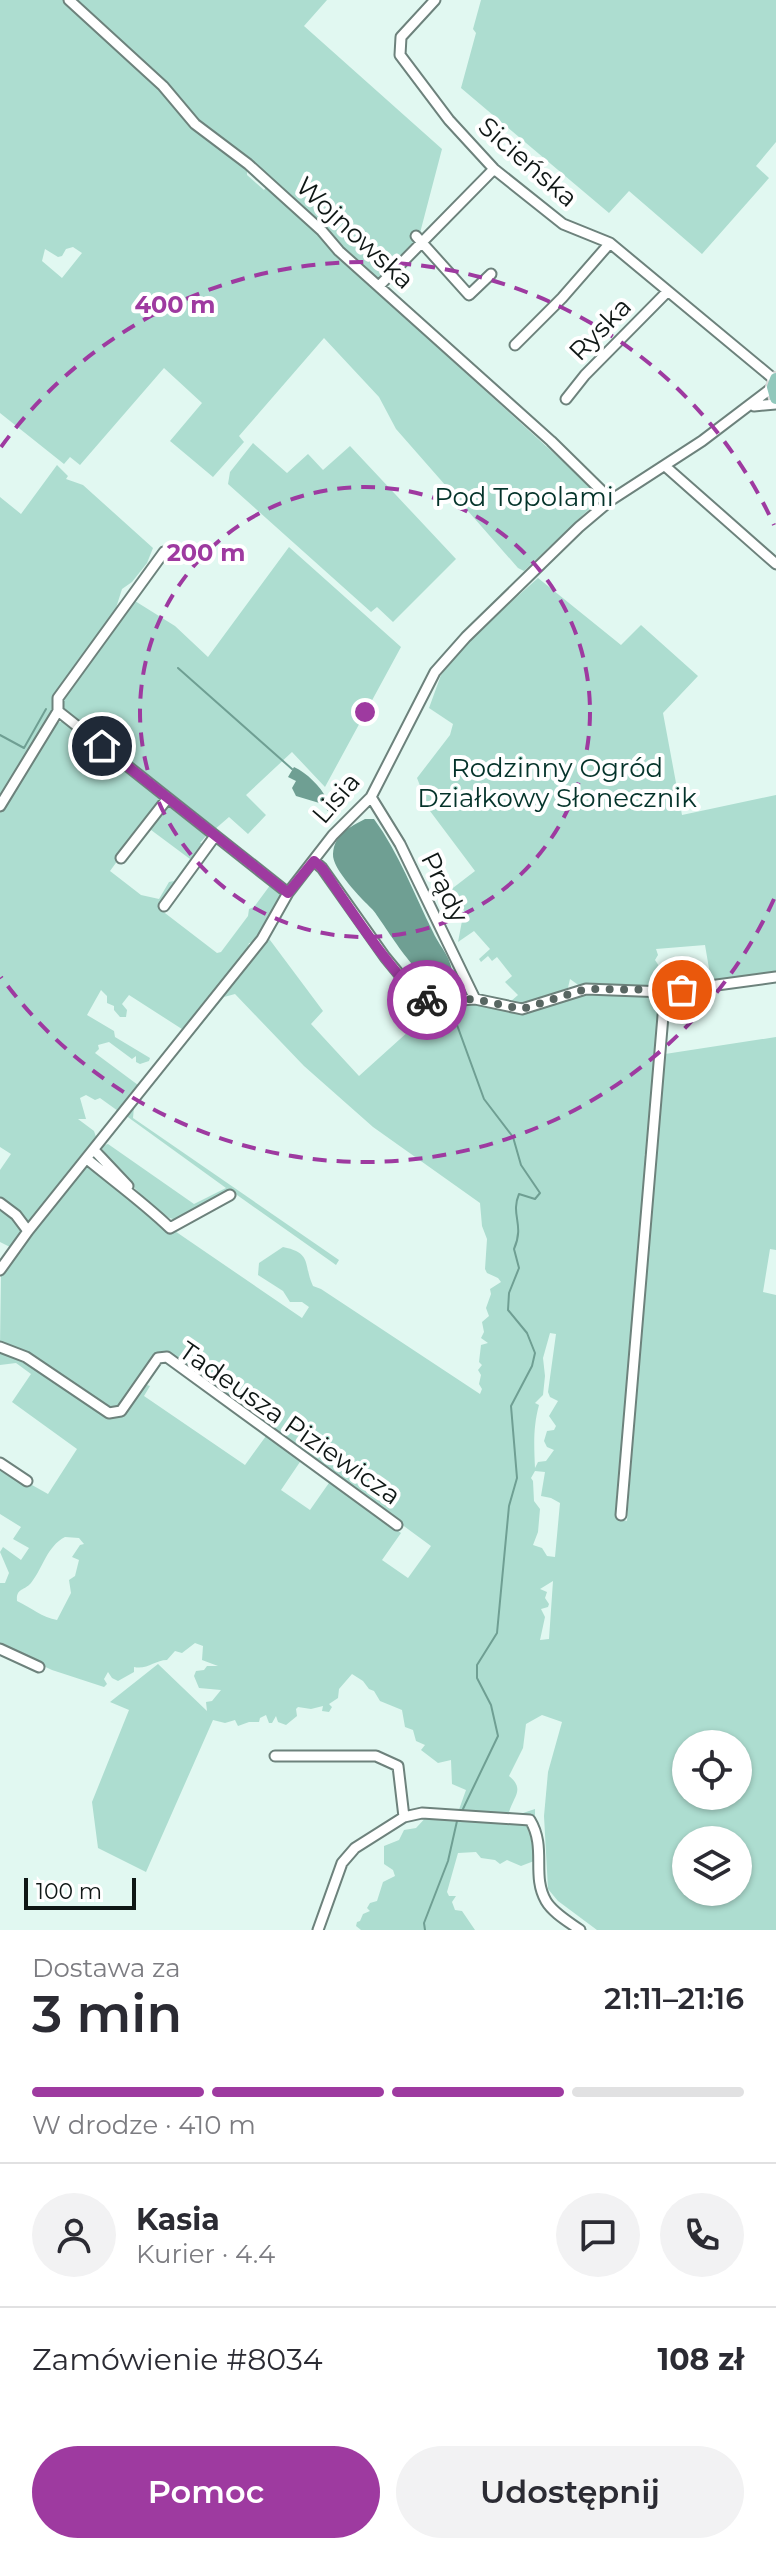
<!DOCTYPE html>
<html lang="pl">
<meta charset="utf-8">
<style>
body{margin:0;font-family:Montserrat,sans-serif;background:#f2f2f3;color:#2b2b33;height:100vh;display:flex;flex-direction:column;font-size:30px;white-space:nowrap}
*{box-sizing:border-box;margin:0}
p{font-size:26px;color:#7c7c81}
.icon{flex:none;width:44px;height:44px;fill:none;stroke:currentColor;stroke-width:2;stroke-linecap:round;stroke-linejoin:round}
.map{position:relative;height:1930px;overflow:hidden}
.drawer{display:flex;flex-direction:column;background:#fff;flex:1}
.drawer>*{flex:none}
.controls{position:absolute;left:672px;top:1730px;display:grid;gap:16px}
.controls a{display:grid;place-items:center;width:80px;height:80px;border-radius:50%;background:#fff;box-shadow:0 2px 6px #0004;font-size:40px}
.scale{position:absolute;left:24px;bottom:20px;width:112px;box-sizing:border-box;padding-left:8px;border:4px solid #0f1715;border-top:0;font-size:22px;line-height:28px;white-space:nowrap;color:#0f1715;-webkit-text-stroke:6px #fff;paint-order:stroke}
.pin{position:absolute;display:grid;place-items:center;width:68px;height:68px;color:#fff;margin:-34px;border:4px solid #fff;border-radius:50%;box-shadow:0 2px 8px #0007}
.courier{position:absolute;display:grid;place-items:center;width:80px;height:80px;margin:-40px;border:6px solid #9e3aa0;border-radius:50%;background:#fff;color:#222;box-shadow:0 2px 10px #0007}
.summary em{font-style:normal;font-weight:600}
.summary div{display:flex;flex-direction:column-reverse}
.summary{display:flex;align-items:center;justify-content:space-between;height:136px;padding:0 32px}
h1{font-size:52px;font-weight:600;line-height:60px}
.bar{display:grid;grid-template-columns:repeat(4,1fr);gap:12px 8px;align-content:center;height:96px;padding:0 32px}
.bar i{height:10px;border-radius:6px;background:#e1e1e2}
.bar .active{background:#9e3aa0}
.bar p{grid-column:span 4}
.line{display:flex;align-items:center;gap:20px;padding:0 32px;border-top:2px solid #e1e1e2}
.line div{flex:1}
.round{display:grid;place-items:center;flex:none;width:84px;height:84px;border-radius:42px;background:#f2f2f3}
.primary-button{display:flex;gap:16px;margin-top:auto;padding:16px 32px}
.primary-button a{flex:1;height:92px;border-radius:48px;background:#9e3aa0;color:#fff;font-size:32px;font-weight:600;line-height:92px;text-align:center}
.primary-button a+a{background:#f2f2f3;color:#2b2b33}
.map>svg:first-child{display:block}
.green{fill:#adddd0;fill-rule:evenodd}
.water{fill:#6f9f93}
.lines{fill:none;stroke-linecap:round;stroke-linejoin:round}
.stream{stroke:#6f9f93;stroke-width:2}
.minor-casing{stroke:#6d827c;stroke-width:13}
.major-casing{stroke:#d9dada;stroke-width:16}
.minor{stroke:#fff;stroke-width:9}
.major{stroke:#91c8bc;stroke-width:12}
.done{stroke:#586662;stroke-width:8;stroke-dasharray:0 14.4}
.route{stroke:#9e3aa0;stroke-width:10}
.ring{fill:none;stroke:#9e3aa0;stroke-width:4;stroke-dasharray:14 10}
.labels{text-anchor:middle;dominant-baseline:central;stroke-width:8;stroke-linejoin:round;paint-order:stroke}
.street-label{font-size:26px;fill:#0f1715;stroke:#fff}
.park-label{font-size:26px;fill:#04332a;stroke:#fff}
.centre{fill:#9e3aa0;stroke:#fff;stroke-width:4}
.ring-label{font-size:24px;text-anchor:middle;font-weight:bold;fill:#9e3aa0;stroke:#fff;stroke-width:8;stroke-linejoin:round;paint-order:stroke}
</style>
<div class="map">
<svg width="776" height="1930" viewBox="0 0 776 1930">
<rect width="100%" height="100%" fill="#e1f8f1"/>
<!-- green -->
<path class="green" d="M0,0H66C114,44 159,90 208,132L71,0H327L304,26L442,149L420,233L415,238L416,243L378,279C366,276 364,263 353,260L247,169V175L264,190L267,186C303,218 337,251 373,283L370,286L602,497L524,571L518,568L396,429L379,397L324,338L239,436L244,442L213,477L170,441L202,403L164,368L80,465L70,457L64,464L0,413ZM73,247L82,253L62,278L42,261L45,249L58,257L62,256L66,249Z
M481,0H776V142L756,166L769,178L702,254L629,191L609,213L461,88L476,33L473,29Z
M253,443L287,473L308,454L323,470L350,446L456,559L393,622L377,607L371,612L228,484L230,472Z
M57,465L68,476L66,479L83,485L153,548L147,563L132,582L122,589L116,608L106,626L0,800V497L21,514Z
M289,547L401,647L325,787L292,752L246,795L266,815L248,834L229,817L214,830L65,711L62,700L135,601L175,626L208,657Z
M538,578L621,645L641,625L698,676L663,713L682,815L776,795V971L711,980L705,945L656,949L658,955L655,960L663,972L661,977L665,980V991L657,994L650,989L627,987L654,996L659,1005L656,1052L651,1057L656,1062L649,1152L644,1155L648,1157L641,1248H637V1251H640L637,1294L633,1295L637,1298L622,1492L617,1493L616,1496L622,1500L620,1519L627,1521L662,1061L665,1054L776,1037V1250L770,1249L763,1292L776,1295V1930H597L558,1901L548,1889L544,1816L548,1772L562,1722L542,1715L526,1724L523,1748L509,1776C525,1789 514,1796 509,1812L517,1815L535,1809V1819L543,1837V1862L538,1865L534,1861L521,1866L507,1860L500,1864L495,1860L481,1858L476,1852L458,1853L447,1892L449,1896H456L452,1902L455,1910L462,1911L475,1930H361L356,1926L357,1922L360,1921L363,1914L370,1911L367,1908L370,1903L377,1901L383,1882L395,1876L393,1870L384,1864V1846L399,1840L404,1830L416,1828L431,1812L434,1816L456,1818L466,1790L452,1784L451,1760L438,1763L421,1750L425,1745L416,1741L413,1730L405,1727L402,1710L380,1701L374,1691L369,1689L363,1681L352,1674L339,1689L338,1698L329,1704L332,1707L329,1712L322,1711L323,1706L311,1709L298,1707L296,1709L297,1716L286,1725L278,1722L276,1716L272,1723H269L266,1715L260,1718L259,1722H249L238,1726L235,1720L225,1723L213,1720L146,1872L98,1848L92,1802L129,1710L110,1702L158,1664L207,1711L206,1702L212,1701L221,1690L199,1688L194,1676L196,1671L204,1670L207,1666H218L202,1660L203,1646L195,1643L182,1653L175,1651L167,1660C155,1660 147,1670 134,1667V1672L118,1681L112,1678L108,1672L104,1679L107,1684L104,1687L52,1670L0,1646V1583H5L9,1573L0,1552L3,1547L21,1560L29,1548L13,1539L21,1527L0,1514V1467L48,1494L77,1449L12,1402L31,1374L16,1363L0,1365V1354L6,1352L39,1368L110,1416L121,1415L141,1388L147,1385L150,1386L144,1396L245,1465L266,1436L255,1428L268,1431L302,1459L281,1490L310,1510L331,1480L312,1465L401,1533L382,1560L408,1578L431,1546L216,1388L168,1356L159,1355C142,1370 134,1407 109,1410L20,1351L0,1345L1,1275L37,1223L83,1167L75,1170V1175L68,1178L28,1227L15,1212L0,1201V1170L11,1154L0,1147V813L54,724L63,721L163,798L110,871L141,895L159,899L169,882L174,881L190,859L147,827L166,805H171L202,829L206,836L200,843L203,844C192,863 166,892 161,910L217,953L221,952L248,916L249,909L254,907L271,884L280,891L282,897C276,913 266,928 256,942L249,943L246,955L185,1031L129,995L122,1004L127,1010L126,1017H120L114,1010V1006L107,1003V996L101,990L87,1015L114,1031L115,1037L150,1058L149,1061L140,1064L136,1062V1056L132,1059L109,1042L98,1045L99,1049L95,1053L138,1085L118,1111L100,1098L95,1100L86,1095L80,1098L86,1119H78L94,1131L97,1140L90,1150L91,1155L83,1158L85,1161L84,1165H89L131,1201L302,1318L309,1307L302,1302H290L283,1291L258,1275L259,1263L283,1247C313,1253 303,1265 313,1286L321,1289L480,1394L482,1389L479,1384L481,1375L478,1370L482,1365L479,1362L481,1345L488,1343L481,1338L484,1332L482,1322L489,1316L486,1308L491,1294L490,1289L501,1282L498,1278L487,1273L485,1269L487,1239L482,1226L480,1203L373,1127L304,1066L235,994L224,997L134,1107L133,1118L339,1260L336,1265L230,1190C219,1196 183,1218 174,1219C162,1221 105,1158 101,1146L108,1144L194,1204L226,1188L125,1115L260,945L266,942L267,936L323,1011L311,1024L359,1076L440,1003L464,996L485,1004L489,1000L510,1002L518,995L505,982L512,976L497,957L492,961L488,956L481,962L479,959L490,949L474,931L458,942L462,921L468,916L449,891L475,871L430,811L417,778L450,735L453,724L429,708L441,675L473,636ZM570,979L581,987L603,986L598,993C582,983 552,1003 536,1007C525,1010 514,1009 503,1007V1004C527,1008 544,1001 567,992ZM550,1333L556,1334L548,1392L550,1397L558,1401L549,1416L556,1426L554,1430L547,1431L544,1441L547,1447L554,1450L546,1461L538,1462L535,1468C534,1445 533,1427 539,1405L535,1403L543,1395L545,1376L543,1358ZM535,1471L545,1472L541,1496L551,1498L560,1503L555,1557L547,1556L542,1548L533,1545L538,1532L540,1509L534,1501L533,1481L531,1478ZM65,1537L79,1538L84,1544L80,1545L72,1557L79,1560L75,1576L69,1580L71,1593L57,1620C43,1618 30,1607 17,1601C16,1588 24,1591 31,1583C43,1568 47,1546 65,1537ZM553,1581L549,1639L540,1640L545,1617L541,1609L548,1607L549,1604L545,1598L547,1592L540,1589ZM686,1744H738V1796H686ZM686,1840H738V1892H686Z
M0,1205L9,1212L24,1231L12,1248L0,1242Z"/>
<!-- water -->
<path class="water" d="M294,767C307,773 320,786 327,799L326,805L296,796L292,788L296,781L288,777Z
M365,819H374C399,853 414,894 433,932C442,951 451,955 453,978C430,1008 385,923 372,909C361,898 332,869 333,854C334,834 350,827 365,819Z"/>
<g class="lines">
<!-- stream -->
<path class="stream" d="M178,668L292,769
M0,735L24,748L46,709
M326,805L328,810
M442,985L446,997
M449,1003L484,1099L513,1137L521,1165L540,1193L535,1199L519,1194C510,1215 525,1224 514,1249L519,1268L509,1293L508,1310L527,1333L535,1353L532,1366L511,1406L517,1478L509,1506L497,1633L477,1665V1678L491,1705L498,1736L462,1811
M425,1930L424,1923L448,1861L457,1821"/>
<!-- minor casing -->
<g class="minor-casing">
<path id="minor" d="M69,0L163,86L195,124L248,164L322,231L339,251L551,441L611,500
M435,0L401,37L400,55L449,120L494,169L563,224L610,243L775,380
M416,236L469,295L491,274
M379,286L494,169
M515,345L562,298L610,243
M566,399L585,375L667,292
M754,406L776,404
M665,466L776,564
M58,711L288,893
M371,797L400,844L475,999L522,1009L586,989L665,992L776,977
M0,806L58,711V698L164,552
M121,858L167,799
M314,861L322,868L385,957L418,997L433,1002L475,999
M164,906L215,836
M94,1150L128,1186
M87,1159C115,1182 144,1203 170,1228L230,1195
M0,1203L16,1215L28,1231
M0,1270L28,1231L262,939L288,893L333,835L371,797L435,672L466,637L579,527L611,500L702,441L773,387
M0,1347L26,1357L109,1413L121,1411L158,1358L167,1357L397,1525
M0,1463L27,1481
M621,1515L665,992
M0,1649L39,1667
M275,1756H376L398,1766L404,1817
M318,1930L342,1863L355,1848L404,1817L422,1813L530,1820C547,1848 531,1875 546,1901C553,1913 569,1922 580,1930"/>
</g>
<!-- major casing -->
<g class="major-casing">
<path id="major" d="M776,379L773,387L776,398"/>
</g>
<!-- minor -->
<use href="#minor" class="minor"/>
<!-- major -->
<use href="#major" class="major"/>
</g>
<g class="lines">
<!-- done -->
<path class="done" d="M427,1000L433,1002L475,999L522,1009L586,989L682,990"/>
<!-- route -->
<path class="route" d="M102,746L288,893L314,861L322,868C341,895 402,991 427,1000"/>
</g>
<!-- distance rings -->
<g class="ring">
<circle cx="365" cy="712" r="225"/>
<path d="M774 899A450 450 0 0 1 1 977M1 447A450 450 0 0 1 774 525"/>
</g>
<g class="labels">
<!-- street labels -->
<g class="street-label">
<text transform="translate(528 162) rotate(41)">Sicieńska</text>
<text transform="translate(355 233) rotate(43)">Wojnowska</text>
<text transform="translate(600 329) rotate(-46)">Ryska</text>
<text transform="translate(336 798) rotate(-49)">Lisia</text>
<text transform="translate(445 887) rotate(64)">Prądy</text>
<text transform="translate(290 1423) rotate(35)">Tadeusza Piziewicza</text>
</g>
<!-- park labels -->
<g class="park-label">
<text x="524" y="497">Pod Topolami</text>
<text x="557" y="768">Rodzinny Ogród<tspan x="557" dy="30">Działkowy Słonecznik</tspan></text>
</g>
</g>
<circle cx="365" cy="712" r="12" class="centre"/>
<g class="ring-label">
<text x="175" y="313">400 m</text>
<text x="206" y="561">200 m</text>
</g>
</svg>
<div class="controls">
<a><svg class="icon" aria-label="locate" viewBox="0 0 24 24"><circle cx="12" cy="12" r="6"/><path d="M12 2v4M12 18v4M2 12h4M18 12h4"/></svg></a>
<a><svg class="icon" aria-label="layers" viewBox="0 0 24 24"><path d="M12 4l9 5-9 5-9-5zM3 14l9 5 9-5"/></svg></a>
</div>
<div class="scale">100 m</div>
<div class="pin" style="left:682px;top:990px;background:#ea580c"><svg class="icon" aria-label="bag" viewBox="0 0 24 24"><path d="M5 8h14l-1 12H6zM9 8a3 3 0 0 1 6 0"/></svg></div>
<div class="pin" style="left:102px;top:746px;background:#1f2937"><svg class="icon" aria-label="home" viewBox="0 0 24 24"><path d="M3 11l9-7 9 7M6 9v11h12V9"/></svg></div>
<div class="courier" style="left:427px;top:1000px"><svg class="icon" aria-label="bike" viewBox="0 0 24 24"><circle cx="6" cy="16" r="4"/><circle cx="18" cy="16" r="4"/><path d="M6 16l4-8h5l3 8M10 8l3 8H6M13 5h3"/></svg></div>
</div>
<section class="drawer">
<div class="summary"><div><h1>3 min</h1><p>Dostawa za</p></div><em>21:11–21:16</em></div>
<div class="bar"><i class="active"></i><i class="active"></i><i class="active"></i><i></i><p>W drodze · 410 m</p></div>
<div class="line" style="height:144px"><a class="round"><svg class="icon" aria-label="person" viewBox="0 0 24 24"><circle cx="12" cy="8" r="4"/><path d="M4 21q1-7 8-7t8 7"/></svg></a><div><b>Kasia</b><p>Kurier · 4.4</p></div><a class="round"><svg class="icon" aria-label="chat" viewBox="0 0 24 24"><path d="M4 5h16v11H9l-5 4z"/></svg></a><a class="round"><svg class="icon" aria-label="phone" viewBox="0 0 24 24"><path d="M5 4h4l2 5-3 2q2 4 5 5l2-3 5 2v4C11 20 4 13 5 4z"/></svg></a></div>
<div class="line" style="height:104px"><div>Zamówienie #8034</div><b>108 zł</b></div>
<div class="primary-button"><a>Pomoc</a><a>Udostępnij</a></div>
</section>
